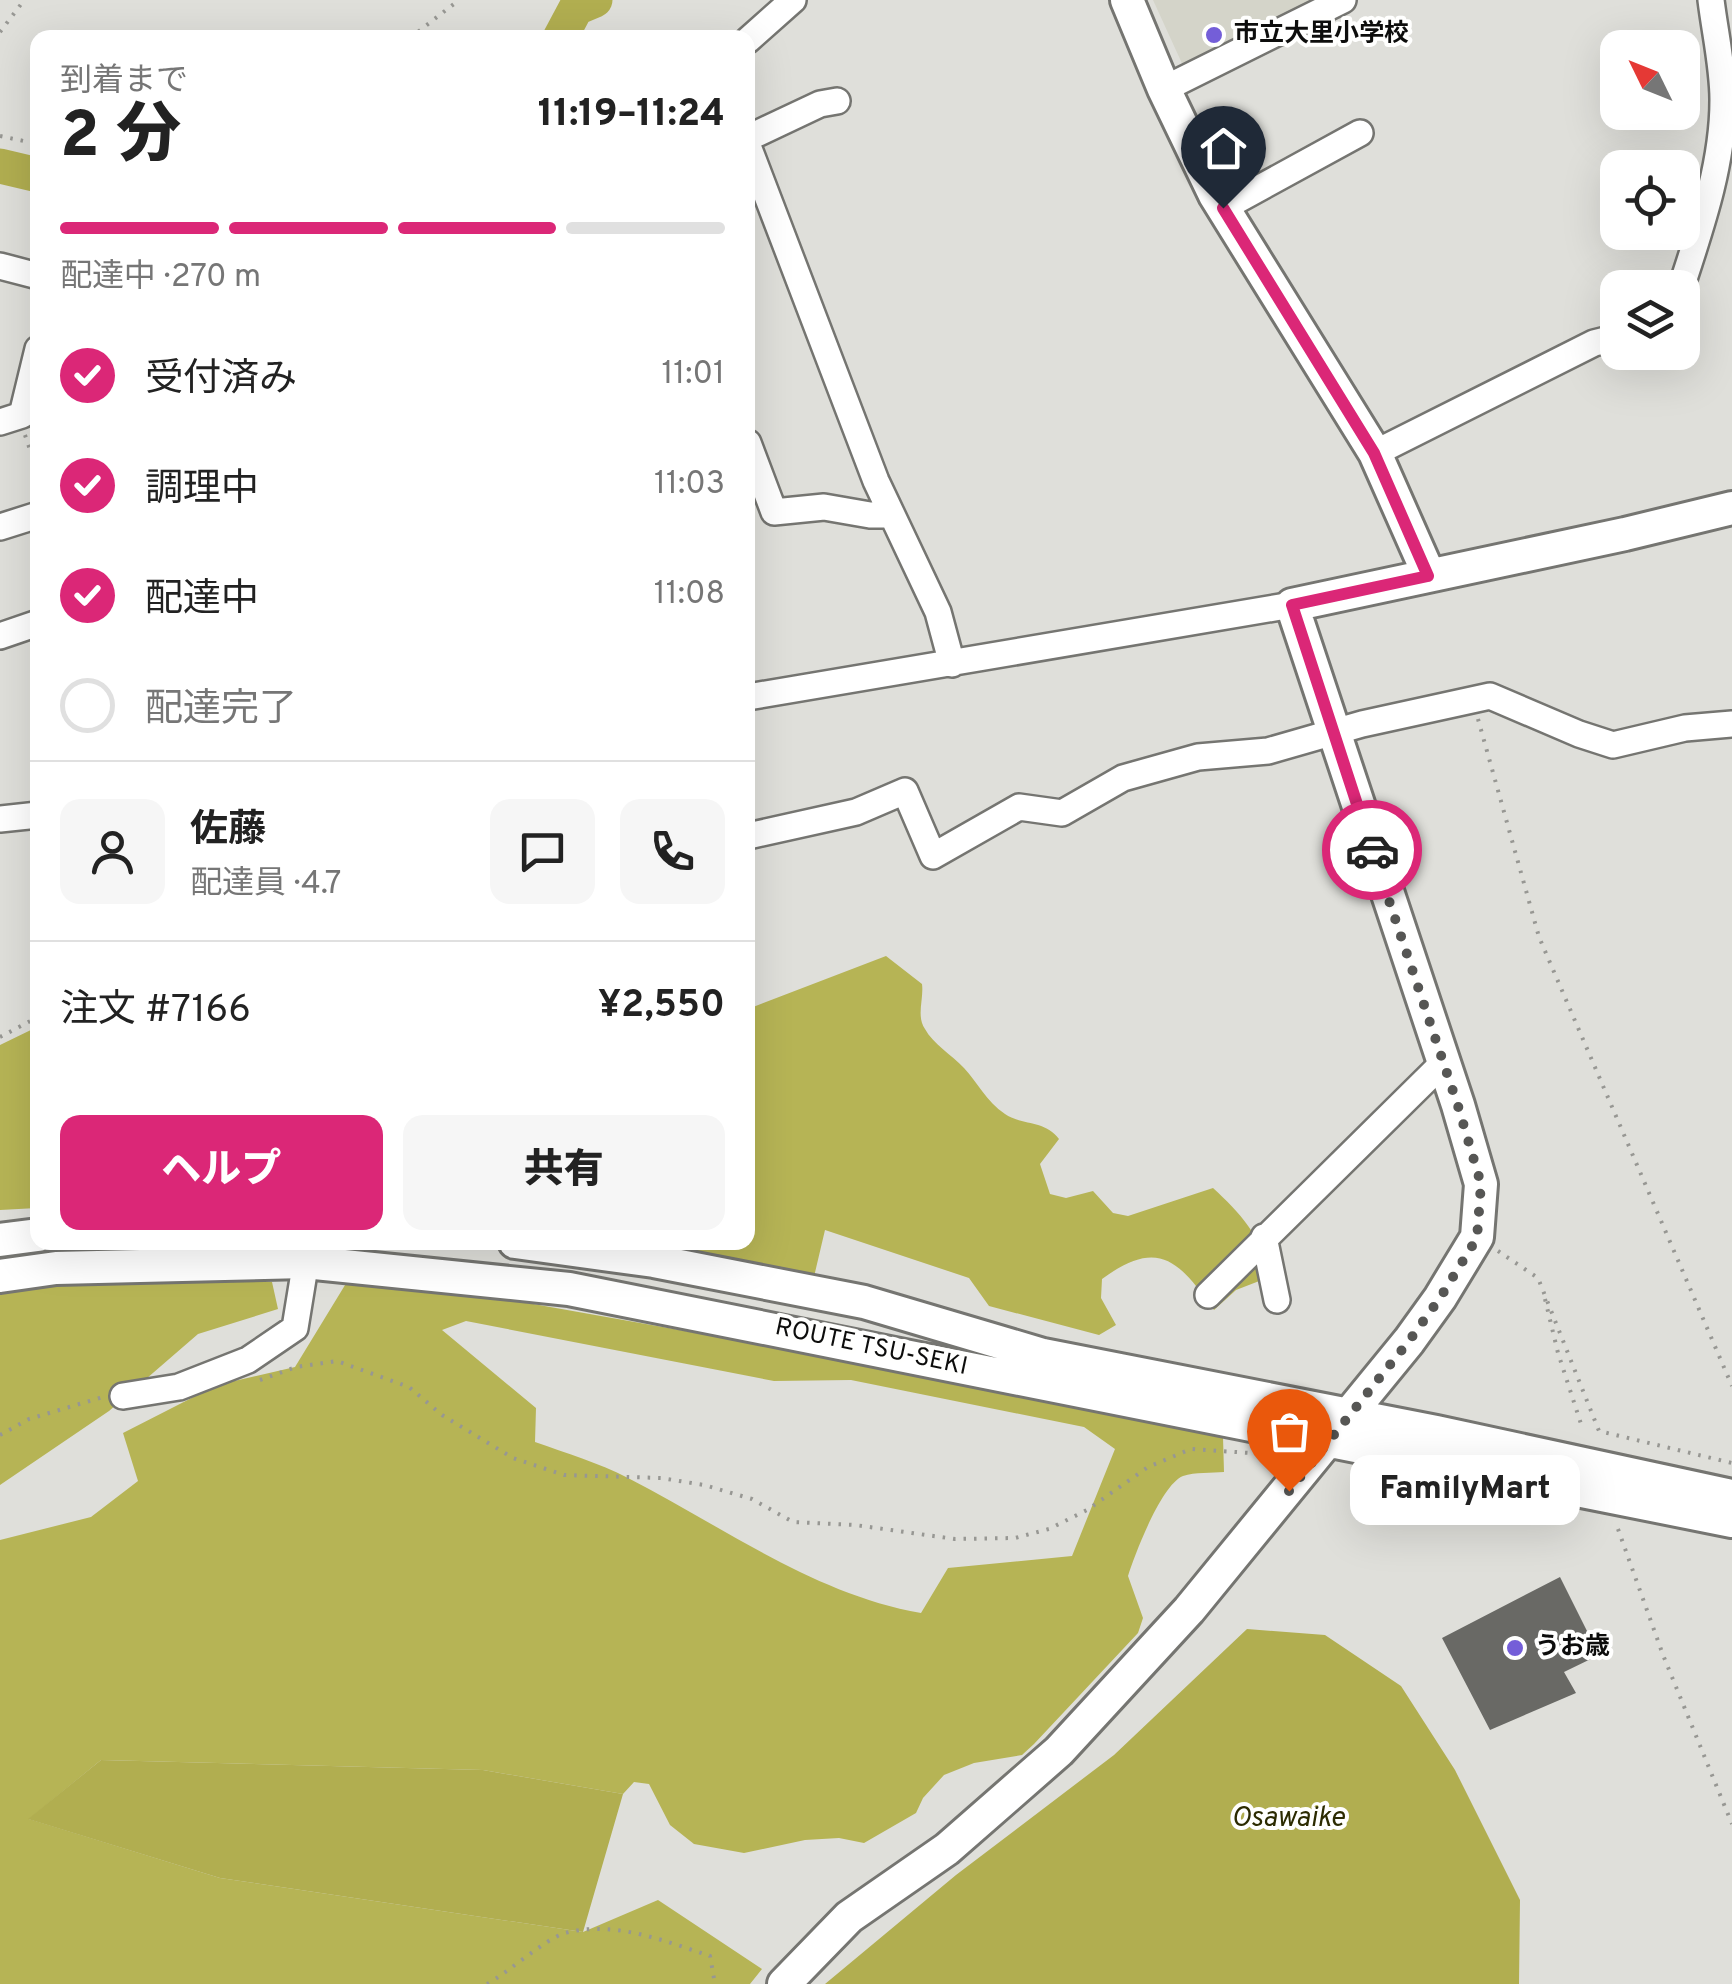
<!DOCTYPE html>
<html lang="ja">
<meta charset="utf-8">
<style>
body{margin:0;font-family:Overpass,"Noto Sans JP",sans-serif;background:#f6f6f6;color:#222;height:100vh;display:flex;flex-direction:column;font-size:38px;white-space:nowrap}
*{box-sizing:border-box;margin:0}
p{font-size:32px;color:#767676}
.icon{flex:none;width:55px;height:55px;fill:none;stroke:currentColor;stroke-width:2;stroke-linecap:round;stroke-linejoin:round}
.map{position:relative;flex:1;overflow:hidden}
.sheet{position:absolute;left:30px;top:30px;width:725px;height:1220px;display:flex;flex-direction:column;background:#fff;border-radius:20px;box-shadow:0 10px 40px #0002}
.sheet>*{flex:none}
.needle{width:65px;rotate:313deg}
.fabs{position:absolute;left:1600px;top:30px;display:grid;gap:20px}
.fabs a{display:grid;place-items:center;width:100px;height:100px;border-radius:20px;background:#fff;box-shadow:0 10px 40px #0002;font-size:50px}
.pin{position:absolute;display:grid;place-items:center;width:85px;height:85px;color:#fff;margin:-102px -42px;border-radius:50% 50% 50% 0;rotate:-45deg;box-shadow:0 0 10px #0007}
.pin .icon{rotate:45deg}
.courier{position:absolute;display:grid;place-items:center;width:100px;height:100px;margin:-50px;border:8px solid #db2777;border-radius:50%;background:#fff;color:#222;box-shadow:0 2px 12px #0007}
.bubble{position:absolute;height:70px;border-radius:20px;background:#fff;box-shadow:0 10px 40px #0002;font-size:32px;font-weight:800;line-height:70px;text-align:center}
.headline em{font-style:normal;font-weight:800}
.headline div{display:flex;flex-direction:column-reverse}
.headline{display:flex;align-items:center;justify-content:space-between;height:170px;padding:0 30px}
h1{font-size:65px;font-weight:800;line-height:75px}
.bar{display:grid;grid-template-columns:repeat(4,1fr);gap:15px 10px;align-content:center;height:120px;padding:0 30px}
.bar i{height:12px;border-radius:8px;background:#e0e0e0}
.bar .active{background:#db2777}
.bar p{grid-column:span 4}
.line{display:flex;align-items:center;gap:25px;padding:0 30px;border-top:2px solid #e0e0e0}
.line div{flex:1}
.round{display:grid;place-items:center;flex:none;width:105px;height:105px;border-radius:20px;background:#f6f6f6}
ol{padding:0 30px;list-style:none}
li{display:flex;align-items:center;gap:30px;height:110px}
li p{margin-inline-start:auto}
li .icon{padding:10px;border-radius:50%;background:#db2777;color:#fff;stroke-width:4}
li:last-child{color:#767676}
li i{width:55px;height:55px;border:5px solid #e0e0e0;border-radius:50%}
.primary-button{display:flex;gap:20px;margin-top:auto;padding:20px 30px}
.primary-button a{flex:1;height:115px;border-radius:20px;background:#db2777;color:#fff;font-size:40px;font-weight:800;line-height:115px;text-align:center}
.primary-button a+a{background:#f6f6f6;color:#222}
.map>svg:first-child{display:block}
.built{fill:#d4d4c9}
.forest{fill:#b6b455;fill-rule:evenodd}
.water{fill:#b1ae50}
.lines{fill:none;stroke-linecap:round;stroke-linejoin:round}
.river{stroke:#b1ae50;stroke-width:35}
.building{fill:#696965}
.minor-casing{stroke:#757571;stroke-width:30}
.major-casing{stroke:#757571;stroke-width:38}
.path{stroke:#979793;stroke-width:4;stroke-dasharray:2.5 8;stroke-linecap:butt}
.minor{stroke:#fff;stroke-width:25}
.major{stroke:#fff;stroke-width:32}
.done{stroke:#565654;stroke-width:10;stroke-dasharray:0 18}
.route{stroke:#db2777;stroke-width:12}
.poi-dot{fill:#745ed8;stroke:#fffffe;stroke-width:4}
.labels{text-anchor:middle;dominant-baseline:central;stroke-width:8;stroke-linejoin:round;paint-order:stroke}
.poi-label{font-size:25px;font-weight:bold;fill:#0d0d0c;stroke:#fffffe;text-anchor:start}
.street-label{font-size:25px;fill:#0d0d0c;stroke:#fffffe}
.water-label{font-size:28px;font-style:italic;fill:#2c2b01;stroke:#fffffe}
</style>
<div class="map">
<svg width="1732" height="1984" viewBox="0 0 1732 1984">
<rect width="100%" height="100%" fill="#dfdfda"/>
<!-- built -->
<path class="built" d="M1153,0H1330L1185,70Z"/>
<!-- forest -->
<path class="forest" d="M886,956L922,984C924,999 916,1016 925,1029C933,1044 952,1055 964,1068C978,1083 986,1101 1005,1114C1023,1126 1045,1120 1059,1139L1040,1164L1050,1194L1066,1198L1093,1191L1113,1213L1128,1216L1213,1188C1241,1214 1265,1239 1267,1278L1236,1290L1214,1310C1179,1261 1159,1237 1102,1279L1101,1298L1116,1325L1099,1335L989,1306L969,1278L825,1230L813,1281L625,1243L748,1242V1009Z
M37,1027V1208L0,1210V1045Z
M353,1272L854,1361L1223,1437L1224,1472C1212,1473 1195,1472 1183,1476C1161,1485 1135,1554 1128,1576L1143,1618L1138,1633L1034,1744L1022,1755L974,1763L944,1775L923,1798L916,1813L864,1843L839,1838L805,1840L744,1853L694,1844L670,1825L649,1784L634,1782L623,1794L483,1770L101,1760L29,1819L220,1878L583,1932L658,1900L762,1969L750,1984H0V1540L91,1517L138,1481L123,1433L217,1385L295,1367ZM466,1321L774,1381L851,1380L1084,1427L1115,1449L1072,1556L948,1568L921,1613C813,1594 724,1527 628,1478C599,1463 566,1453 535,1442L536,1408L442,1330Z
M75,1280L272,1282L278,1309L198,1334L109,1411L0,1485V1292Z"/>
<!-- water -->
<path class="water" d="M1247,1629L1325,1635L1401,1686L1455,1770L1520,1900L1519,1984H825L956,1875L1114,1755Z
M101,1760L483,1770L623,1794L583,1932L220,1878L28,1819Z"/>
<g class="lines">
<!-- river -->
<path class="river" d="M560,38L576,8L595,0
M0,166L38,175"/>
</g>
<!-- building -->
<path class="building" d="M1560,1577L1599,1655L1564,1672L1576,1693L1490,1730L1442,1638Z"/>
<g class="lines">
<!-- minor casing -->
<g class="minor-casing">
<path id="minor" d="M748,40L793,0
M1164,89L1343,0
M748,138L820,104L837,101
M748,146L876,481L938,612L952,664
M1223,208L1360,133
M0,266L38,276
M1681,288C1701,227 1723,164 1723,100C1723,67 1715,33 1711,0
M0,422L22,415L38,349
M748,443L774,512L824,507L870,515H891
M1375,453L1594,343L1618,337
M0,527L38,515
M0,636L38,623
M748,697L1292,605
M0,819L38,815
M748,836L856,812L905,791L933,856L1019,807L1062,813L1123,778L1198,757L1268,751L1362,724L1490,696L1579,734L1613,745L1685,728L1732,724
M1264,1237L1277,1300
M1208,1295L1443,1063
M123,1396L179,1387L248,1360L295,1328L309,1242"/>
</g>
<!-- major casing -->
<g class="major-casing">
<path id="major" d="M1127,0L1164,89L1215,195L1375,453L1429,575
M0,1240L38,1235
M515,1242L654,1261L864,1302L1043,1355L1436,1432L1732,1496
M0,1276L56,1268L305,1262L569,1289L1732,1521
M784,1984L849,1917L947,1849L1059,1751L1189,1610L1409,1341L1440,1298L1477,1237L1481,1184L1458,1105L1292,605L1625,534L1732,508"/>
</g>
<!-- path -->
<path class="path" d="M0,32L22,3L18,0
M410,38L459,0
M0,136L38,144
M25,435L38,473
M1478,719L1539,937L1732,1386
M0,1037L38,1017
M1498,1251L1538,1278L1599,1431L1732,1463
M1545,1299L1558,1353L1583,1430
M260,1380L296,1367L337,1361L409,1387L442,1415L513,1458L564,1475L661,1478L704,1485L752,1499L793,1522L855,1525L955,1539L1015,1538L1049,1529L1087,1510L1148,1467L1191,1449L1250,1453
M0,1435L29,1419L103,1397
M1618,1529L1663,1655L1732,1824
M487,1984C509,1972 545,1939 565,1933C614,1920 665,1941 710,1956L715,1984"/>
<!-- minor -->
<use href="#minor" class="minor"/>
<!-- major -->
<use href="#major" class="major"/>
</g>
<g class="lines">
<!-- done -->
<path class="done" d="M1289,1491L1409,1341L1440,1298L1477,1238L1481,1184L1458,1106L1372,850"/>
<!-- route -->
<path class="route" d="M1223,208L1374,453L1428,576L1292,605L1372,850"/>
</g>
<!-- markers -->
<g class="poi-dot">
<circle cx="1214" cy="35" r="10"/>
<circle cx="1515" cy="1648" r="10"/>
</g>
<g class="labels">
<!-- poi labels -->
<g class="poi-label">
<text x="1234" y="35">市立大里小学校</text>
<text x="1535" y="1648">うお歳</text>
</g>
<!-- street labels -->
<g class="street-label">
<text transform="translate(871 1348) rotate(12)">ROUTE TSU-SEKI</text>
</g>
<!-- water labels -->
<g class="water-label">
<text x="1288" y="1819">Osawaike</text>
</g>
</g>
</svg>
<div class="fabs">
<a><svg class="needle" viewBox="-14 -14 28 28"><path d="M0-13l5 13h-10z" fill="#e53935"/><path d="M0 13l5-13h-10z" fill="#767676"/></svg></a>
<a><svg class="icon" aria-label="locate" viewBox="0 0 24 24"><circle cx="12" cy="12" r="6"/><path d="M12 2v4M12 18v4M2 12h4M18 12h4"/></svg></a>
<a><svg class="icon" aria-label="layers" viewBox="0 0 24 24"><path d="M12 4l9 5-9 5-9-5zM3 14l9 5 9-5"/></svg></a>
</div>
<div class="pin" style="left:1289px;top:1491px;background:#ea580c"><svg class="icon" aria-label="bag" viewBox="0 0 24 24"><path d="M5 8h14l-1 12H6zM9 8a3 3 0 0 1 6 0"/></svg></div>
<div class="pin" style="left:1223px;top:208px;background:#1f2937"><svg class="icon" aria-label="home" viewBox="0 0 24 24"><path d="M3 11l9-7 9 7M6 9v11h12V9"/></svg></div>
<div class="courier" style="left:1372px;top:850px"><svg class="icon" aria-label="car" viewBox="0 0 24 24"><path d="M5 17H2v-5l4-1 3-4h7l3 4 3 1v5h-3M9 17h6M6 11h13"/><circle cx="7" cy="17" r="2"/><circle cx="17" cy="17" r="2"/></svg></div>
<div class="bubble" style="left:1350px;top:1455px;width:230px">FamilyMart</div>
<section class="sheet">
<div class="headline"><div><h1>2 分</h1><p>到着まで</p></div><em>11:19–11:24</em></div>
<div class="bar"><i class="active"></i><i class="active"></i><i class="active"></i><i></i><p>配達中 · 270 m</p></div>
<ol>
<li><svg class="icon" aria-label="check" viewBox="0 0 24 24"><path d="M5 12l5 5 9-10"/></svg>受付済み<p>11:01</p></li>
<li><svg class="icon" aria-label="check" viewBox="0 0 24 24"><path d="M5 12l5 5 9-10"/></svg>調理中<p>11:03</p></li>
<li><svg class="icon" aria-label="check" viewBox="0 0 24 24"><path d="M5 12l5 5 9-10"/></svg>配達中<p>11:08</p></li>
<li><i></i>配達完了</li>
</ol>
<div class="line" style="height:180px"><a class="round"><svg class="icon" aria-label="person" viewBox="0 0 24 24"><circle cx="12" cy="8" r="4"/><path d="M4 21q1-7 8-7t8 7"/></svg></a><div><b>佐藤</b><p>配達員 · 4.7</p></div><a class="round"><svg class="icon" aria-label="chat" viewBox="0 0 24 24"><path d="M4 5h16v11H9l-5 4z"/></svg></a><a class="round"><svg class="icon" aria-label="phone" viewBox="0 0 24 24"><path d="M5 4h4l2 5-3 2q2 4 5 5l2-3 5 2v4C11 20 4 13 5 4z"/></svg></a></div>
<div class="line" style="height:130px"><div>注文 #7166</div><b>¥2,550</b></div>
<div class="primary-button"><a>ヘルプ</a><a>共有</a></div>
</section>
</div>
